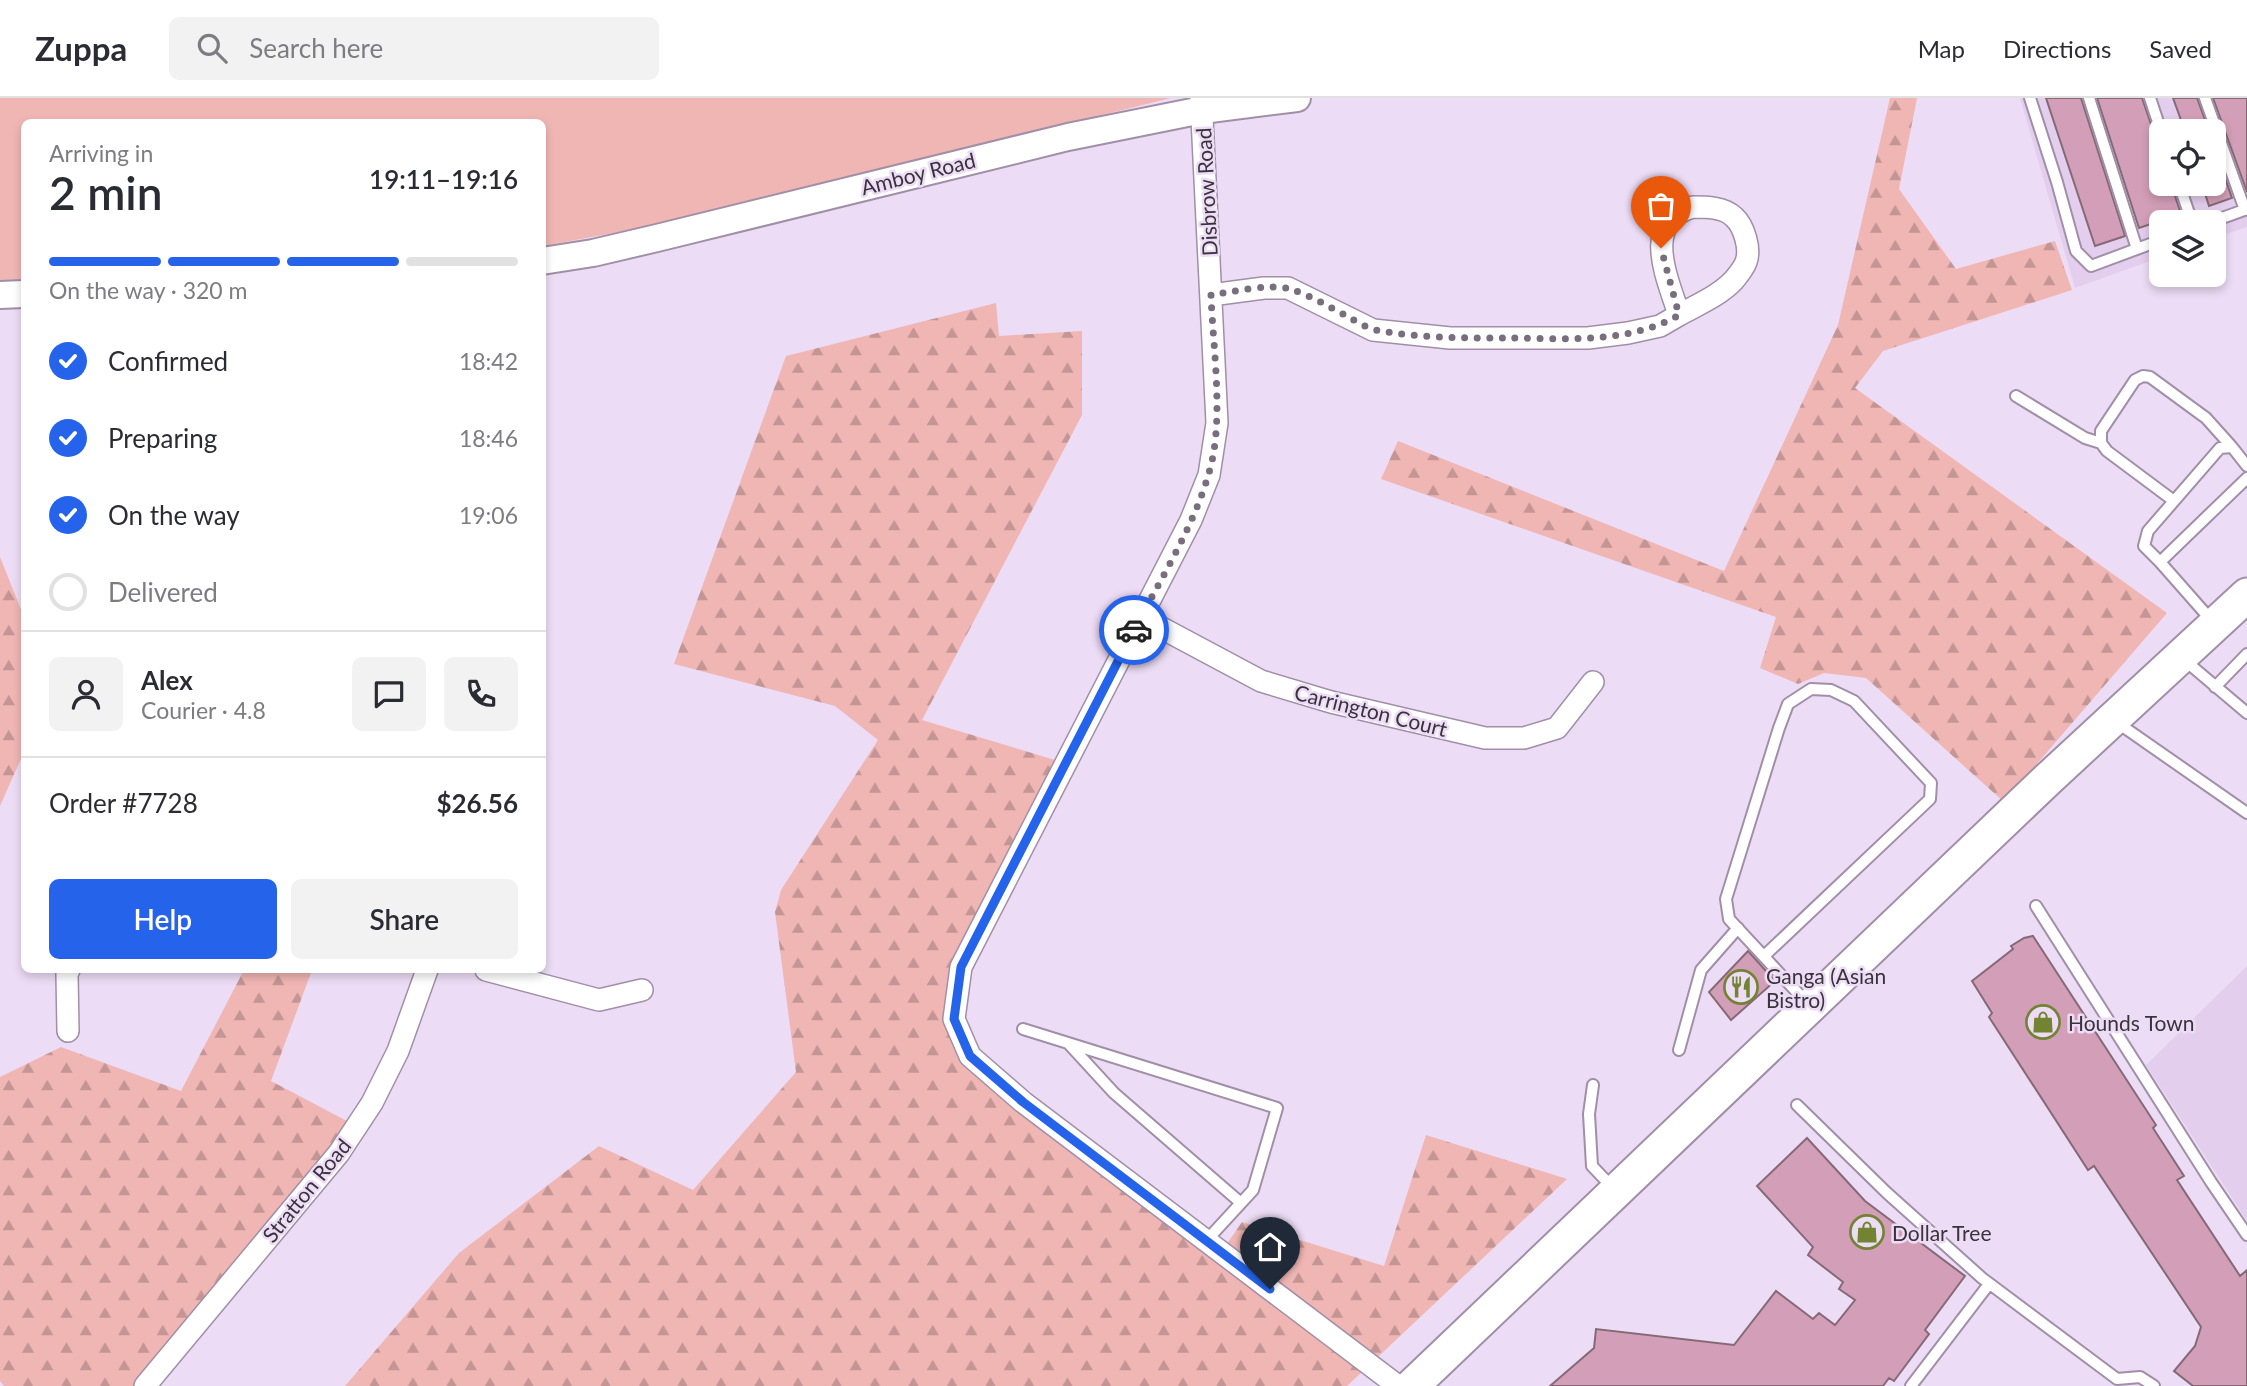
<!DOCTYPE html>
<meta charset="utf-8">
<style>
body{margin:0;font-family:Lato,sans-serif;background:#f2f2f3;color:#2b2b33;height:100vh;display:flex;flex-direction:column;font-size:26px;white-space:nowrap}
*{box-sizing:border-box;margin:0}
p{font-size:23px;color:#7c7c81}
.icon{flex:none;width:38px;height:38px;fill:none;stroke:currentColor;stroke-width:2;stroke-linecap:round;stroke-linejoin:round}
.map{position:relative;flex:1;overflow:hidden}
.drawer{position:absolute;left:21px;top:21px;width:525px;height:854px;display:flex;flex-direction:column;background:#fff;border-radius:10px;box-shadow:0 4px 10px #0003}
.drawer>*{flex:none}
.fabs{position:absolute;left:2149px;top:21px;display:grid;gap:14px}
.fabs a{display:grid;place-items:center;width:77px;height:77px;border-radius:10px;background:#fff;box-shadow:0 4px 10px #0003;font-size:35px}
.pin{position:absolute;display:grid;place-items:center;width:60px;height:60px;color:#fff;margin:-72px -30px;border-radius:50% 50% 50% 0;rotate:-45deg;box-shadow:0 0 7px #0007}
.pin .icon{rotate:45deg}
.courier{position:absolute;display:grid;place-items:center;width:70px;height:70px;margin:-35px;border:5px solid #2563eb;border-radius:50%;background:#fff;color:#222;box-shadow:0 2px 9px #0007}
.overview em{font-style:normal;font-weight:600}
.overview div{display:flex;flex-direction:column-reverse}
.overview{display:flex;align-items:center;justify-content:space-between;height:119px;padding:0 28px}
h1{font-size:46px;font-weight:600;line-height:52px}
.bar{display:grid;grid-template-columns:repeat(4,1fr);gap:10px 7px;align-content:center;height:84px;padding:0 28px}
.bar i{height:9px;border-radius:5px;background:#e1e1e2}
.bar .on{background:#2563eb}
.bar p{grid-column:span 4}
.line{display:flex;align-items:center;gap:18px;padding:0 28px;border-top:2px solid #e1e1e2}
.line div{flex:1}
.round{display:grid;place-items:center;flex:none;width:74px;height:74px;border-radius:10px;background:#f2f2f3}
ol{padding:0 28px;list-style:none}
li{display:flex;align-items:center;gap:21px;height:77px}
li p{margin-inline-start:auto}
li .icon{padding:7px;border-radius:50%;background:#2563eb;color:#fff;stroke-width:4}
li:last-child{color:#7c7c81}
li i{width:38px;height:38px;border:4px solid #e1e1e2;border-radius:50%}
.button{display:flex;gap:14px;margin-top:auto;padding:14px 28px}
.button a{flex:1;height:80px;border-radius:10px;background:#2563eb;color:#fff;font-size:28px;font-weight:600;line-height:80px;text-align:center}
.button a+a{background:#f2f2f3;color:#2b2b33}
header{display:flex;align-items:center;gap:42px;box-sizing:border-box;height:98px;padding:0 35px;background:#fff;border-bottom:2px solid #e1e1e2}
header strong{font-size:33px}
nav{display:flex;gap:38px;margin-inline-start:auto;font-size:24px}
.search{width:490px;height:63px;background:#f2f2f3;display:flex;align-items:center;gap:18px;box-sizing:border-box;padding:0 24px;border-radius:10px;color:#7c7c81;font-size:26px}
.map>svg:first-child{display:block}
.built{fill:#e4ceee;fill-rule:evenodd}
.green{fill:#f0b6b4}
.forest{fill:url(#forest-firs)}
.building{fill:#d39eb7;stroke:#856a76;stroke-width:2}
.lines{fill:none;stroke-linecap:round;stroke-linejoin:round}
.service-casing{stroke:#a08fa7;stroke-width:14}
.minor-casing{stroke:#a08fa7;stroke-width:24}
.tertiary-casing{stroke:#a08fa7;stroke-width:30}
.primary-casing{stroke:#a08fa7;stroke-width:37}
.service{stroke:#fff;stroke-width:10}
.minor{stroke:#fff;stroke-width:21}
.tertiary{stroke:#fff;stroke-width:26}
.primary{stroke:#fff;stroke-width:33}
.done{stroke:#796e7d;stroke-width:7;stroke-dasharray:0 12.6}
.route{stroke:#2563eb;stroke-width:9}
.labels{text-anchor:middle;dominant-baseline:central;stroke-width:5;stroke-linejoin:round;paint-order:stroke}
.street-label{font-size:21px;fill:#3a333c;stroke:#eddcf5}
.poi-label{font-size:21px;fill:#3a333c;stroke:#eddcf5;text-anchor:start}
</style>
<header>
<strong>Zuppa</strong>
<div class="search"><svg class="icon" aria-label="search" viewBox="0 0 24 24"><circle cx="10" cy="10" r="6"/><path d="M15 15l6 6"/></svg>Search here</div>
<nav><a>Map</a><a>Directions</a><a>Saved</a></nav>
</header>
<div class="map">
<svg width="2247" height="1288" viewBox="0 0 2247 1288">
<defs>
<pattern id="forest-firs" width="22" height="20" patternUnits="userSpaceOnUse" patternTransform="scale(1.75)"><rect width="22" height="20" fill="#f0b6b4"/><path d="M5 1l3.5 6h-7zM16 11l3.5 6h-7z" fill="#c39594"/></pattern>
</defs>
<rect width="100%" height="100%" fill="#eddcf5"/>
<!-- built -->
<path class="built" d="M2020,0H2247V129L2214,140V124H2161V159L2075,190ZM2161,33H2214V86H2161Z
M2247,868V1123L2146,967Z"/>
<!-- green -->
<path class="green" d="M0,0H1171L657,127L543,148L542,24H24V182H0Z"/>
<!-- forest -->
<path class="forest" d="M1890,0H1917L1899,91L1956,171L2055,143L2072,192L1883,253L1855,290L2167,515L2004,704L1866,580L1824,575L1798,586L1760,570L1776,519L1381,381L1398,343L1724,473L1838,227Z
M996,205L999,238L1082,233V317L922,622L1065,665L952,913L995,974L1222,1153L1242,1124L1384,1168L1426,1037L1567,1081L1347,1288H345L459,1155L599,1048L693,1092L796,974L775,814L781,792L878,642L835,608L674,566L786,258Z
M0,459L24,519V654L0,708Z
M244,872H312L271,983L362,1031L156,1288H4L0,1283V979L61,949L181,993Z"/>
<!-- building -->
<path class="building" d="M2046,0H2081L2125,138L2095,148Z
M2097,0H2142L2154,35L2159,40L2161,48V86H2171L2181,116L2139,130Z
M2173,0H2197L2209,33H2185Z
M2213,0H2247V94Z
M2214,48L2232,100L2209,108L2202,86H2214Z
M2033,838L2156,1027L2153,1030L2184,1078L2177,1082L2240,1178L2247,1172V1288H2193L2174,1273L2195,1248L2201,1229L2094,1068L2088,1072L1989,919L1992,915L1972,883L2013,851L2011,848L2024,840Z
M1748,853L1775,883L1731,922L1709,894Z
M1807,1040L1865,1103L1965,1178L1925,1232L1929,1236L1894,1283L1889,1280L1883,1288H1550L1594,1250L1596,1231L1734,1247L1776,1193L1813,1221L1819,1215L1835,1227L1855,1202L1839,1191L1843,1184L1808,1157L1813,1149L1757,1088Z"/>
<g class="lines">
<!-- service casing -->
<g class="service-casing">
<path id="service" d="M2030,0L2057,84L2076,153L2091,168L2161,142
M2089,0L2137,151
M2150,0L2161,33
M2205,0L2245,112
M2179,86L2192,124
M2211,124L2247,111
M2016,298L2085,340L2101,345
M2174,403L2107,353L2101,345V333L2135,282L2143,278L2150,279L2206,320L2232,349
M2160,464L2144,448L2148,433L2220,350L2232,349L2247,368
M2212,523L2160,464L2247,380
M2182,560L2247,615
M2215,589L2247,556
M2115,623L2247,715
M2036,808L2211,1084L2247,1137
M1764,858L1930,701L1931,685L1854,603L1831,592L1811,591L1788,606L1779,630L1726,801L1729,821L1808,906
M1023,931L1277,1010L1253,1092L1206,1143
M1069,946L1114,995L1241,1105
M1679,952L1701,872L1738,830
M1593,987L1589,1016L1592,1068L1614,1091
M1797,1007L1887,1095L1982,1180L2117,1281L2140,1279L2154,1288
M1911,1288L1989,1186"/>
</g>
<!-- minor casing -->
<g class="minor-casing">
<path id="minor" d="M1201,0L1217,325L1209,377L1191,422L961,869L954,921L970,958L1023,1004L1398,1288
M1693,109C1706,109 1724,109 1734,119C1744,128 1751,151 1746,164C1744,170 1738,177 1734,182C1719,198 1697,207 1679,217C1668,181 1640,124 1693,109Z
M1211,197L1264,190H1288L1373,232L1450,240H1588L1628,235L1660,228L1679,217
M1141,519L1261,583L1331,604L1485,640H1524L1557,630L1593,584
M486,872L599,902L642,892
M68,933L67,876L69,872
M145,1288L339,1055L372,1005L398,953L427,872"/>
</g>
<!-- tertiary casing -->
<g class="tertiary-casing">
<path id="tertiary" d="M542,163L593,155L657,140L1068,39L1202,12L1297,0
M0,197L24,196"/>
</g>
<!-- primary casing -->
<g class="primary-casing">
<path id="primary" d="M1412,1288L2047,682L2247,497"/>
</g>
<!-- service -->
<use href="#service" class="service"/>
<!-- minor -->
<use href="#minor" class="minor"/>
<!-- tertiary -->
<use href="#tertiary" class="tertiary"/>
<!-- primary -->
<use href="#primary" class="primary"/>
</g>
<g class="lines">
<!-- done -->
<path class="done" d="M1134,532C1160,482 1192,432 1208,378C1225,326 1213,252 1211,197C1233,194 1268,185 1290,191C1310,197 1333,211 1352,221C1359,225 1367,230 1376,232C1417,240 1461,240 1503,240C1561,240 1627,247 1679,217L1661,150"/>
<!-- route -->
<path class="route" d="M1134,532L961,869L954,921L970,958L1023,1004L1270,1191"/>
</g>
<!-- icons -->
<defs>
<g id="restaurant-ring" transform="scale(1.75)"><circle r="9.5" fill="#eddcf5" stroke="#728332" stroke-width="1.5"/><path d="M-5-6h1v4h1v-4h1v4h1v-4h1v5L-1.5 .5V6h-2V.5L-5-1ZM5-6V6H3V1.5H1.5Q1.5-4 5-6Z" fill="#728332"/></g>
<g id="shop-ring" transform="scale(1.75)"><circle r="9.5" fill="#eddcf5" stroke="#728332" stroke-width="1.5"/><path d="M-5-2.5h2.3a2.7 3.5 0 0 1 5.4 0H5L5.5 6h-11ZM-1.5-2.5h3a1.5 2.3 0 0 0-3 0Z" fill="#728332"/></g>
</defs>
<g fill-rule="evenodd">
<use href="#restaurant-ring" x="1741" y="889"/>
<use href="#shop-ring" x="2043" y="924"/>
<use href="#shop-ring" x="1867" y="1134"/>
</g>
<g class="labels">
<!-- street labels -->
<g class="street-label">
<text transform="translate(918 75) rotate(-14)">Amboy Road</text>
<text transform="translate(1206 94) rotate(-93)">Disbrow Road</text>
<text transform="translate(1371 612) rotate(14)">Carrington Court</text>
<text transform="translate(306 1092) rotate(-51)">Stratton Road</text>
</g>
<!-- poi labels -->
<g class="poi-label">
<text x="1766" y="877">Ganga (Asian<tspan x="1766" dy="24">Bistro)</tspan></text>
<text x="2068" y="924">Hounds Town</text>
<text x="1892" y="1134">Dollar Tree</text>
</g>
</g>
</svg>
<div class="fabs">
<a><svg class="icon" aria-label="locate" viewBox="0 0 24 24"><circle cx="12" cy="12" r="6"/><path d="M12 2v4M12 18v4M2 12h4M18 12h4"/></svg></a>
<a><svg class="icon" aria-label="layers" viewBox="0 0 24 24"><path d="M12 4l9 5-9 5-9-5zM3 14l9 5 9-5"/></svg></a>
</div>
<div class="pin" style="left:1661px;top:150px;background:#ea580c"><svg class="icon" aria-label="bag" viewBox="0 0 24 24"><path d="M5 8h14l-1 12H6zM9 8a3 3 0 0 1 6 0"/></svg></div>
<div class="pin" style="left:1270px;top:1191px;background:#1f2937"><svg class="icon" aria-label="home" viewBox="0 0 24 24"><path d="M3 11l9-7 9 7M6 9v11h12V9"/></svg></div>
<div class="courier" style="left:1134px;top:532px"><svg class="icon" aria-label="car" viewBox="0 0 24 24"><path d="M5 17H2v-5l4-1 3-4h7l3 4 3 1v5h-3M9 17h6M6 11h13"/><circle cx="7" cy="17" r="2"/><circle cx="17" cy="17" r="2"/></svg></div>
<section class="drawer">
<div class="overview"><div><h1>2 min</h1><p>Arriving in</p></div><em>19:11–19:16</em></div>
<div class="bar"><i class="on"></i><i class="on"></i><i class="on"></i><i></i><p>On the way · 320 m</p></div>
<ol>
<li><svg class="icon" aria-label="check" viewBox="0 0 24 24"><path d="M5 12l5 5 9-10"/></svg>Confirmed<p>18:42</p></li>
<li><svg class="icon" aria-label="check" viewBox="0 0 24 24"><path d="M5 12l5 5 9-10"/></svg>Preparing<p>18:46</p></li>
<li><svg class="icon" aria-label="check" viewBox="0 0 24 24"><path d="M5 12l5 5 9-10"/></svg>On the way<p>19:06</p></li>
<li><i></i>Delivered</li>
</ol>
<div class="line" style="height:126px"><a class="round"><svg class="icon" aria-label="person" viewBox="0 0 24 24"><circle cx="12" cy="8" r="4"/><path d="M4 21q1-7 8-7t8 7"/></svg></a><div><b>Alex</b><p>Courier · 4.8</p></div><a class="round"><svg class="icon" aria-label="chat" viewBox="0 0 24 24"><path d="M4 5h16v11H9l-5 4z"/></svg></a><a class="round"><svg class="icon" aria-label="phone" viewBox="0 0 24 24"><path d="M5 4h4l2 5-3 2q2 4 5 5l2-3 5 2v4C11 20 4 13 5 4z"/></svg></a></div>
<div class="line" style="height:91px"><div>Order #7728</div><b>$26.56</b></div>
<div class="button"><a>Help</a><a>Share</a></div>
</section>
</div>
